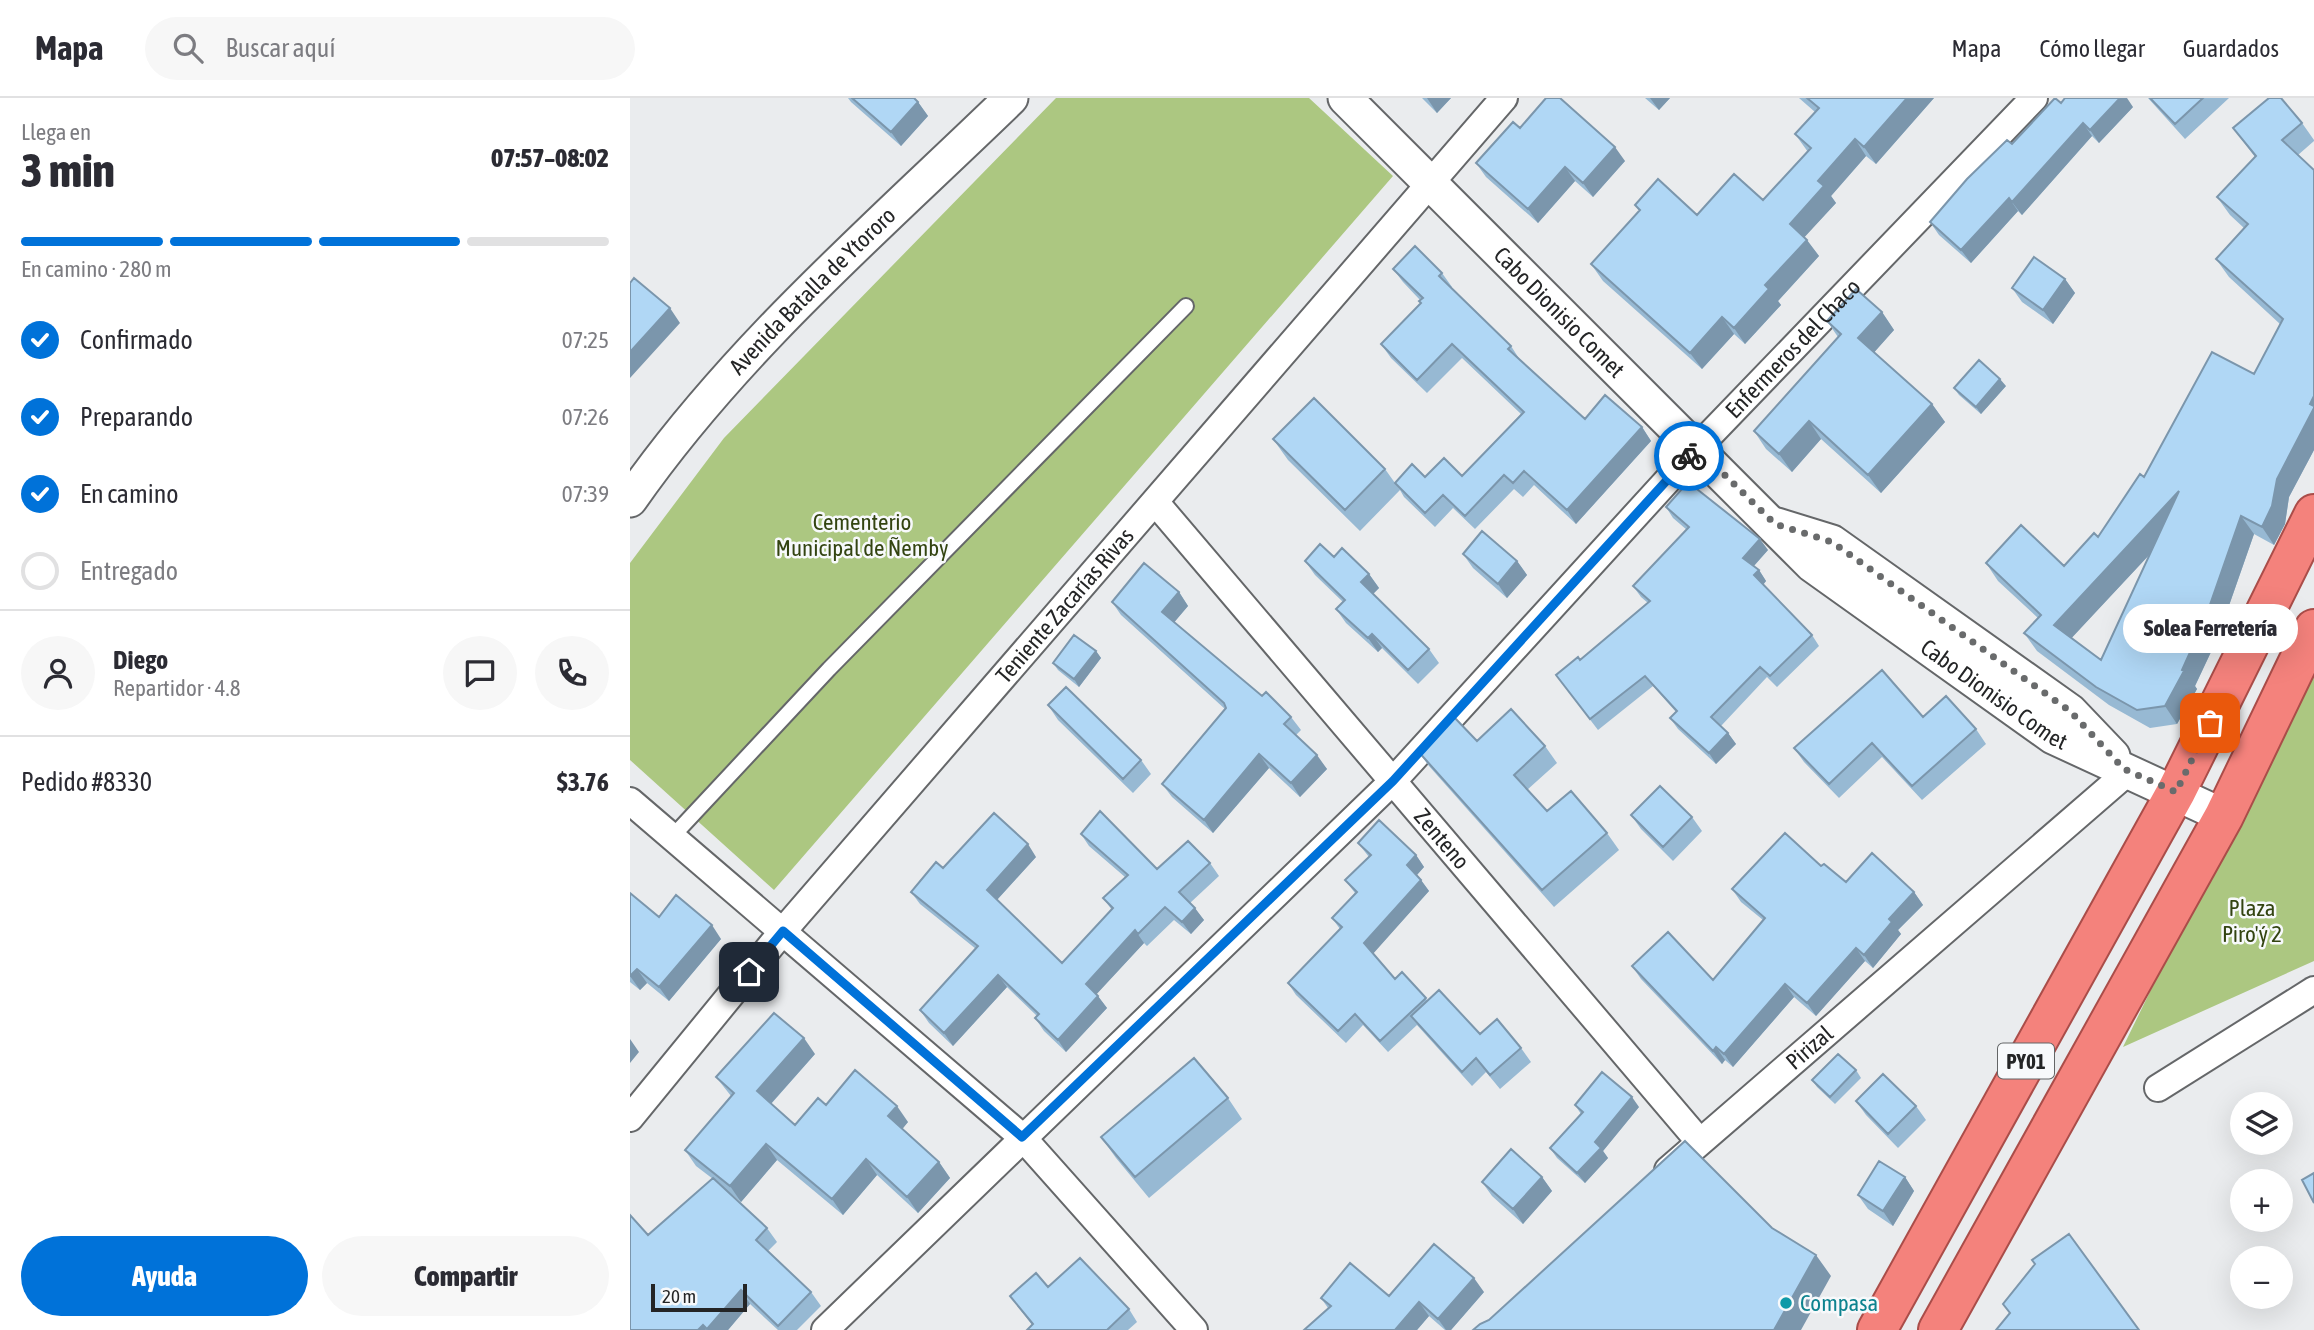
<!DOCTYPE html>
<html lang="es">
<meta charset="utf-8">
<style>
body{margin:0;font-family:"Asap Condensed",sans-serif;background:#f7f7f7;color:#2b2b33;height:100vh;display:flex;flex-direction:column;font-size:26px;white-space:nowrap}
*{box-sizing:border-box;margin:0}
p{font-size:23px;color:#7c7c81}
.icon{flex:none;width:38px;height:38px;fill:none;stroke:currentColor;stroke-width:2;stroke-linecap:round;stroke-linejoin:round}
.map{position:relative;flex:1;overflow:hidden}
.details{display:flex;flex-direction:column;background:#fff;width:630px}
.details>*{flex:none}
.controls{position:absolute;left:1600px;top:994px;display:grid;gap:14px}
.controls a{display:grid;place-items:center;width:63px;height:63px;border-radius:50%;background:#fff;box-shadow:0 7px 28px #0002;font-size:35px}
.scale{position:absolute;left:21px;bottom:18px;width:96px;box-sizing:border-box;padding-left:7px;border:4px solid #242526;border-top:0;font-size:19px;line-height:24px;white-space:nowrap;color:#242526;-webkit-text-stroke:5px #f7f9fb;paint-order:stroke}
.pin{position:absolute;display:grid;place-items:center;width:60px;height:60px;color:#fff;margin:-30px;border-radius:14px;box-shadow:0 4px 10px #0006}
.courier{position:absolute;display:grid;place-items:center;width:70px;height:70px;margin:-35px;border:5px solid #0072d9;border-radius:50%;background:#fff;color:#222;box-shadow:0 2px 9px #0007}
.bubble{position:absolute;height:49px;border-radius:24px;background:#fff;box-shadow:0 7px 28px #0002;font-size:23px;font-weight:800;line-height:49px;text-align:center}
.summary em{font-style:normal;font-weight:800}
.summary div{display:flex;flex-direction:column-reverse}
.summary{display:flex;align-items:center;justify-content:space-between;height:119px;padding:0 21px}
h1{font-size:46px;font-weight:800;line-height:52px}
.bar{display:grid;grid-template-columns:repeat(4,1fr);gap:10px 7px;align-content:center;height:84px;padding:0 21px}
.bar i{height:9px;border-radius:5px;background:#e1e1e2}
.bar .on{background:#0072d9}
.bar p{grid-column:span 4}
.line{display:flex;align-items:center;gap:18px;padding:0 21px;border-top:2px solid #e1e1e2}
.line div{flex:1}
.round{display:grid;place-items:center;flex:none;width:74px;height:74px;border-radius:37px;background:#f7f7f7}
ol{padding:0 21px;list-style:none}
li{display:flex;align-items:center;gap:21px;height:77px}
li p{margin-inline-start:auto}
li .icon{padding:7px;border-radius:50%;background:#0072d9;color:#fff;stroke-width:4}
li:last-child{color:#7c7c81}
li i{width:38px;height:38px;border:4px solid #e1e1e2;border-radius:50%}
.primary-button{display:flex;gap:14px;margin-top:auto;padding:14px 21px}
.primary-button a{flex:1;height:80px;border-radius:42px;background:#0072d9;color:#fff;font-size:28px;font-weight:800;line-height:80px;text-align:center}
.primary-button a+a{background:#f7f7f7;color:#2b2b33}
header{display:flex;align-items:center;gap:42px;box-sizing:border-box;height:98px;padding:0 35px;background:#fff;border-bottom:2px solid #e1e1e2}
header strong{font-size:33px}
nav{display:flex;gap:38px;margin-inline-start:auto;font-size:24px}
.search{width:490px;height:63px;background:#f7f7f7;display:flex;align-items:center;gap:18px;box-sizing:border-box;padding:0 24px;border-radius:38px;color:#7c7c81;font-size:26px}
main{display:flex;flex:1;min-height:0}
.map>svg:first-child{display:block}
.green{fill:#acc781}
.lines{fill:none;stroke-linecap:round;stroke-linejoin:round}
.service-casing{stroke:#656769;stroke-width:18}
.minor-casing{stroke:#656769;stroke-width:30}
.tertiary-casing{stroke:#656769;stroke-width:37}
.trunk-casing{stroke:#aa4d49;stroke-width:42}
.service{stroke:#fff;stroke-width:14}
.minor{stroke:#fff;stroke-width:26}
.tertiary{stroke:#fff;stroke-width:33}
.trunk{stroke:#f4827c;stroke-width:38}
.wall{fill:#97b9d3;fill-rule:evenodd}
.shaded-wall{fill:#7b96ac}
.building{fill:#b0d7f5;stroke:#7b96ac;stroke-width:2;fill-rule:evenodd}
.done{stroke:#696b6c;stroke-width:7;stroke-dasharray:0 12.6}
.route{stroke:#0072d9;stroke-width:9}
.culture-dot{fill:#0f9aa8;stroke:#f7f9fb;stroke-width:2.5}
.labels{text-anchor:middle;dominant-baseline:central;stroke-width:5;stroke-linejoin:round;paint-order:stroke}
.shield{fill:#f7f9fb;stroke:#636566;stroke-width:2}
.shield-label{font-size:21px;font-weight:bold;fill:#242526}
.street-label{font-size:23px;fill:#242526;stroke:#f7f9fb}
.park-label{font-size:23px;fill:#341;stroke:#f7f9fb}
.culture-label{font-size:23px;fill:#0d838f;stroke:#f7f9fb;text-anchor:start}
</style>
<header>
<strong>Mapa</strong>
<div class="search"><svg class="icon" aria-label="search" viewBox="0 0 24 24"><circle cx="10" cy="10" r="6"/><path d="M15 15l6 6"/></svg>Buscar aquí</div>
<nav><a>Mapa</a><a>Cómo llegar</a><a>Guardados</a></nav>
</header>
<main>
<section class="details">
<div class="summary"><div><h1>3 min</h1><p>Llega en</p></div><em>07:57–08:02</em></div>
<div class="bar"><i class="on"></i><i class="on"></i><i class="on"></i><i></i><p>En camino · 280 m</p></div>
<ol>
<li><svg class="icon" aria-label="check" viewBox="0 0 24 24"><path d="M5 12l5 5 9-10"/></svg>Confirmado<p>07:25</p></li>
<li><svg class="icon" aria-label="check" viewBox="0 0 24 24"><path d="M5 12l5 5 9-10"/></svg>Preparando<p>07:26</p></li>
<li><svg class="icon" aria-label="check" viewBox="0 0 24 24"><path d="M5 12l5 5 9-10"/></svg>En camino<p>07:39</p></li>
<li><i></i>Entregado</li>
</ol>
<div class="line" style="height:126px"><a class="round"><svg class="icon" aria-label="person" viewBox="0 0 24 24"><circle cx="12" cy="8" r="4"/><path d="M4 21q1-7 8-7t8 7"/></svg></a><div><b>Diego</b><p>Repartidor · 4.8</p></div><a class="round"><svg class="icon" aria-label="chat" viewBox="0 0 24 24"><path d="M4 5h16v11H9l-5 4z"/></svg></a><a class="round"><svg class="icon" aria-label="phone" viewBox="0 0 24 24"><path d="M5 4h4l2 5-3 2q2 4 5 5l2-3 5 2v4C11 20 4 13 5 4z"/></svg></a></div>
<div class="line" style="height:91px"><div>Pedido #8330</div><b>$3.76</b></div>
<div class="primary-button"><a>Ayuda</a><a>Compartir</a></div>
</section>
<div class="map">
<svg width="1684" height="1232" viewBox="0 0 1684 1232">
<rect width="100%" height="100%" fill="#eaecee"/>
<!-- green -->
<path class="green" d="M426,0H679L763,78L144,792L0,662V465L94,340Z
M1684,558V863L1493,949Z"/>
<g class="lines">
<!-- service casing -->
<g class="service-casing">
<path id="service" d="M42,739L199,571L556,208"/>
</g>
<!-- minor casing -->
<g class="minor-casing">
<g id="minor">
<path id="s1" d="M526,405L1069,1043"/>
<path d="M0,703L392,1039L564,1232"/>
<path d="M1528,990L1684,892"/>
<path id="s2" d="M0,1020L153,833L874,0"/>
<path id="s3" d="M1038,1072L1499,673"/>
<path id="s4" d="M195,1232L763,683L1067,350L1404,0"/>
</g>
</g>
<!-- tertiary casing -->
<g class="tertiary-casing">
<g id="tertiary">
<path id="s5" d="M715,0L1182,467L1423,639L1594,718"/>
<path id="s6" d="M0,402C106,250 249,128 381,0"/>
<path d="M1147,427L1202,444L1440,613L1483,658"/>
</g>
</g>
<!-- trunk casing -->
<g class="trunk-casing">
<path id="trunk" d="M1247,1232L1546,694L1684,416
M1308,1232L1594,718L1684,531"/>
</g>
<!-- service -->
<use href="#service" class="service"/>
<!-- minor -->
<use href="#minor" class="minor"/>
<!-- tertiary -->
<use href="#tertiary" class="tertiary"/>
<!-- trunk -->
<use href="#trunk" class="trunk"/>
</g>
<!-- wall -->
<path class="wall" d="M218,0H284L288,4L298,18L271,48L221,4Z
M792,0H821L807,15Z
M1015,0H1040L1029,12Z
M1169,0H1304L1246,66L1236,58L1201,98L1206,105L1174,139L1189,158L1148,203L1151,207L1115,246L1104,236L1072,271L973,183L961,166L1009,113L1005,107L1067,117L1133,102L1178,54L1165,36L1185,14Z
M1518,0H1599L1555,41Z
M1431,5L1503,9L1469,45L1462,38L1392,117L1388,113L1341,165L1309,137L1300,124L1382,46Z
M1672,25L1684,42V43L1668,57L1684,72V352L1659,399L1655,426L1644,447L1624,436L1588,539L1565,588L1567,591L1547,626L1520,630L1479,607L1407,553L1394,535L1408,520L1368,483L1356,465L1434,468L1468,439L1514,379L1624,276L1650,226L1599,179L1586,161L1614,130L1600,117L1587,99L1625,59L1603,30ZM1521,455L1471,562L1441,540Z
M890,30L995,63L963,99L945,83L908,125L856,79L846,65Z
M763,171L812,175L822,189H821L881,248L890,262L955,321L1012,329L1021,343L946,426L904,387L893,399L884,391L845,431L823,410L805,429L774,399L770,392L730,433L658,362L643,341L755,371L765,385L795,379L832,378L891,316L832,260L797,295L761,260L751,246L791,206L790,202L773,184Z
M1435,181L1445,195L1423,226L1392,204L1382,190Z
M1252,214L1264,232L1244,254L1302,306L1315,324L1251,395L1191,341L1162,374L1136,351L1124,333L1208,239L1197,223Z
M1376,288L1351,316L1329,297L1324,290Z
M1036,409L1138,452L1124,468L1129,472L1136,483L1133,487L1182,537L1189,548L1147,589L1137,579L1091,628L1098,635L1106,646L1086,666L1048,631L1040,620L1046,614L1023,588L968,632L926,577L950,562L1018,505L1011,499L1003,488L1057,432L1043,420Z
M833,456L887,463L897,477L877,500L843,470Z
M704,459L739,476L749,490L743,496L799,551L809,565L788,586L752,550L748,554L716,525L706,511L713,504L685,477L675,463Z
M549,494L558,508L544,524L632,598L661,619L671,632L666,637L697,671L670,699L639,670L583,735L542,699L532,686L595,611L491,517L482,504Z
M466,553L471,560L449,589L428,572L423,565Z
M418,607L511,662L521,676L503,695L428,622Z
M1293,619L1346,631L1356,646L1292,702L1252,659L1209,700L1174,664L1164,650Z
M847,643L915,648L927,665L897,692L917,713L977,735L989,752L924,809L799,668L787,652Z
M1001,717L1062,719L1072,733L1043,763L1011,731Z
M451,736L527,771L580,765L589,778L560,805L574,822L561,836L544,822L517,848L514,845L466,896L477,910L436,954L414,933L405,920L407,918L377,889L323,948L299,925L290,912L346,851L290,806L281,794L313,770L406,759L367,802L432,865L482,812L473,800L495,779L459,748Z
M728,745L786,757L794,769L787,777L799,793L743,855L765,881L772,874L797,902L850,936L891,950L901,964L870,991L856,974L842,988L787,927L758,954L733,927L716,945L666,897L658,885L710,831L702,820L725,795L715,782L739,759Z
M1191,768L1216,784L1284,794L1293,807L1268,832L1271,836L1243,870L1235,863L1186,918L1164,899L1103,969L1095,962L1092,966L1011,881L1002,868L1083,882L1133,822L1111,804L1102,791Z
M0,795L29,819L91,841L39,903L17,885L10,892L0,884Z
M185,956L141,1006L165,1027L196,1007L278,1024L272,1030L309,1064L320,1080L288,1115L247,1077L213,1117L147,1062L111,1104L95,1091L137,1130L147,1144L138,1153L181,1194L191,1208L167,1232H148L120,1206L98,1232H0L18,1137L83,1081L66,1068L55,1052L101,998L86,979Z
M1226,972L1231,980L1205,1006L1187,989L1182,982Z
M598,1000L612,1021L519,1100L486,1060L471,1039Z
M1226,1003L1286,1008L1296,1022L1268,1050L1236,1017Z
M945,1007L1009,1009L973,1053L978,1060L955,1085L927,1060L920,1050L951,1016Z
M912,1079L922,1093L893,1126L862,1098L852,1084Z
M1275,1079L1284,1093L1263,1128L1238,1111L1228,1097Z
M418,1189L499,1211L507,1224L498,1232H397L402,1227L380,1198Z
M854,1194L821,1232H815L799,1218L787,1232H674L698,1210L691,1200Z"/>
<!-- shaded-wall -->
<path class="shaded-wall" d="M797,0H821L807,15Z
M1020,0H1040L1029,12Z
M1277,0H1304L1246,66L1234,49Z
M1490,0H1497L1503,9L1469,45L1460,32Z
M288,4L298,18L271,48L261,34Z
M1453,25L1462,38L1392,117L1382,104Z
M1225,41L1236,58L1201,98L1206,105L1171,143L1160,126L1188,83Z
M985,49L995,63L963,99L953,85Z
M935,69L945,83L908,125L898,111Z
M1379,100L1388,113L1341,165L1331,152Z
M1177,142L1189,158L1148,203L1151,207L1115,246L1104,230L1135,187Z
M1435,181L1445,195L1423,226L1413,212Z
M40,210L50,225L0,280V254Z
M1252,214L1264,232L1241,258L1228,240Z
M1092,219L1104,236L1072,271L1060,255Z
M1370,281L1376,288L1351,316L1346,309Z
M1684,298V352L1659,399L1655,426L1644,447L1632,429L1647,381Z
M1302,306L1315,324L1251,395L1238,377Z
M1179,323L1191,341L1162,374L1149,356Z
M1012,329L1021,343L946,426L937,412Z
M1549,393L1562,411L1437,545L1424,527Z
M1611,418L1624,436L1588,539L1565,588L1567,591L1547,626L1535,608L1552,572Z
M1130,441L1138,452L1121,471L1113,460Z
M887,463L897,477L877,500L868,486Z
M1129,472L1136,483L1132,488L1124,477Z
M739,476L749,490L741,498L731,484Z
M549,494L558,508L542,527L532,514Z
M742,536L752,550L748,554L738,540Z
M466,553L471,560L449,589L444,581Z
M1098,635L1106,646L1086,666L1079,655Z
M629,656L639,670L583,735L574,722Z
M687,657L697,671L670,699L661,685Z
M398,746L406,759L365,804L357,792Z
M786,757L794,769L785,779L777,767Z
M791,782L799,793L742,857L734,845Z
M1284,794L1293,807L1268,832L1271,836L1243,870L1234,857L1259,821Z
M565,810L574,822L561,836L552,824Z
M82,827L91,841L39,903L29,889Z
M505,832L514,845L464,899L456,886Z
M1226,850L1235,863L1186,918L1177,905Z
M7,871L17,885L10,892L0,878Z
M368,877L377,889L323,948L314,935Z
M1155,886L1164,899L1103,969L1094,956Z
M468,898L477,910L436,954L428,942Z
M174,940L185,956L138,1009L127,993Z
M0,941L9,954L0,965Z
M1086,949L1095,962L1092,966L1083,953Z
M1002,999L1009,1009L973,1053L978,1060L955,1085L947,1075L965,1044Z
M267,1008L278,1024L270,1034L258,1018Z
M136,1046L147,1062L111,1104L100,1088Z
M236,1061L247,1077L213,1117L202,1101Z
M309,1064L320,1080L288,1115L277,1099Z
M912,1079L922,1093L893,1126L883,1111Z
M1275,1079L1284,1093L1263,1128L1253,1113Z
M1186,1157L1201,1178L1171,1232H1144Z
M844,1180L854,1194L821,1232H816L808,1221Z
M111,1192L120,1206L98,1232H78L77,1231Z
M789,1204L799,1218L787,1232H765Z
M73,1227L76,1232H68Z"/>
<!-- building -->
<path class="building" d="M222,0H284L288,4L261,34Z
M916,0H930L985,49L953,85L935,69L898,111L846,65L883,24L890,30Z
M1177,0H1277L1234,49L1225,41L1188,83L1194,88L1160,126L1177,142L1135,187L1139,191L1104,230L1092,219L1060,255L961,166L1010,112L1005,107L1028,81L1067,117L1104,76L1133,102L1181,50L1165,36L1189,10Z
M1425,0L1431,5L1435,0H1490L1460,32L1453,25L1382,104L1379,100L1331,152L1300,124L1337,81L1377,42L1382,46Z
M1520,0H1573L1545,26Z
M1639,0H1651L1672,25L1652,42L1684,72V298L1680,306L1684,308V310L1647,381L1642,408L1632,429L1611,418L1575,521L1552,572L1554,573L1535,608L1507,612L1466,589L1394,535L1411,517L1356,465L1391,427L1434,468L1464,435L1468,439L1510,376L1514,379L1582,254L1624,276L1653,221L1586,161L1618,126L1587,99L1626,58L1603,30ZM1549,393L1471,562L1424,527Z
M785,148L812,175L809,178L881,248L878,251L955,321L975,297L1012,329L937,412L894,373L883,385L874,377L835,418L813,397L795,415L765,385L782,366L795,379L814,360L832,378L894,314L822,246L787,282L751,246L791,205L789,203L793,200L763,171Z
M1404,159L1435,181L1413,212L1382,190Z
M4,180L40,210L0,254V185Z
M1226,191L1252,214L1228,240L1302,306L1238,377L1179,323L1149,356L1124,333L1211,236L1197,223Z
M1349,262L1370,281L1346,309L1324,290Z
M684,300L755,371L715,412L643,341Z
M1058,384L1130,441L1113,460L1129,472L1124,477L1182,537L1140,578L1130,569L1081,619L1098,635L1079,655L1040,620L1047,613L1015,578L960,621L926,577L948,559L950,562L1020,503L1003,488L1059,429L1036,409Z
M852,433L887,463L868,486L833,456Z
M690,446L704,459L712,450L739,476L731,484L799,551L778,572L742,536L738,540L706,511L715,502L675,463Z
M514,465L549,494L532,514L632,598L636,594L661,619L654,626L687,657L661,685L629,656L574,722L532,686L596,610L594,605L482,504Z
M444,537L466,553L444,581L423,565Z
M1252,572L1293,619L1316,598L1346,631L1282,688L1242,645L1199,686L1164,650Z
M436,589L511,662L493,681L418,607Z
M881,611L915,648L884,677L917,713L941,693L977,735L912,792L787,652L823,618L847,643Z
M1030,688L1062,719L1033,749L1001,717Z
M470,713L527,771L558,743L580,765L549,794L565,810L552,824L535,809L508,836L505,832L456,886L468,898L428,942L405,920L409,916L368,877L314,935L290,912L348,848L281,794L306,764L313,770L364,715L398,746L357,792L432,865L483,810L473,800L498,777L451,736Z
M749,722L786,757L777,767L791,782L734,845L765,881L772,874L796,900L750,943L725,916L708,933L658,885L712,829L702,820L727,794L715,782L741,757L728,745Z
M1155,735L1191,768L1194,766L1216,784L1242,755L1284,794L1259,821L1262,824L1234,857L1226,850L1177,905L1155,886L1094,956L1086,949L1083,953L1002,868L1038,834L1083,882L1135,820L1102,791Z
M0,795L29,819L46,797L82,827L29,889L7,871L0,878Z
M809,892L850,936L867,921L891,950L860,977L846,960L832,974L781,918Z
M144,915L174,940L127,993L165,1027L188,1000L196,1007L225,972L267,1008L258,1018L309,1064L277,1099L236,1061L202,1101L136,1046L100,1088L55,1052L104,995L86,979Z
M1208,956L1226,972L1200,999L1182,982Z
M564,960L598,1000L505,1079L471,1039Z
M972,974L1002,999L965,1044L971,1050L947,1075L920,1050L953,1014L945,1007Z
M1253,976L1286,1008L1258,1036L1226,1003Z
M1055,1043L1142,1130L1186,1157L1144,1232H843L850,1226L859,1222Z
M881,1051L912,1079L883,1111L852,1084Z
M1249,1063L1275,1079L1253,1113L1228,1097Z
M1684,1075V1105L1672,1082Z
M83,1080L137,1130L126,1142L181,1194L148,1228L111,1192L77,1231L73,1227L68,1232H0V1117L18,1137Z
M1439,1136L1509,1232H1366L1380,1215L1373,1206L1405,1166L1402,1162Z
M804,1146L844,1180L808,1221L789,1204L765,1232H674L701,1208L691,1200L720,1165L759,1198Z
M450,1160L499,1211L477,1232H397L403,1226L380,1198L406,1175L418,1189Z"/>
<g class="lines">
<!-- done -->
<path class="done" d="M1059,358L1067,350L1145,426L1202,444L1440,613L1494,671L1546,694L1580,625"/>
<!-- route -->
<path class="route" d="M119,874L153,833L392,1039L763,683L1059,358"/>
</g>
<!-- markers -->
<circle class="culture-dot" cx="1156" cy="1205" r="7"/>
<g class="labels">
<!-- shield labels -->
<rect class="shield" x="1368" y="945.5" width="56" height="35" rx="5"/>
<g class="shield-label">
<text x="1396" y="963">PY01</text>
</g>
<!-- street labels -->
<g class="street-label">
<text stroke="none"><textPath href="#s6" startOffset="278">Avenida Batalla de Ytororo</textPath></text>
<text stroke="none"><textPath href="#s5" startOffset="303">Cabo Dionisio Comet</textPath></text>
<text stroke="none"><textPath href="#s4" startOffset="1379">Enfermeros del Chaco</textPath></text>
<text stroke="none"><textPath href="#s2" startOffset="672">Teniente Zacarías Rivas</textPath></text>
<text stroke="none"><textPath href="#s5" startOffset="884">Cabo Dionisio Comet</textPath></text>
<text stroke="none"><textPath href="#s1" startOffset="441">Zenteno</textPath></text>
<text stroke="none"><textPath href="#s3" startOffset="187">Pirizal</textPath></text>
</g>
<!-- park labels -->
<g class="park-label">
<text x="232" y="424">Cementerio<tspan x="232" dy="26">Municipal de Ñemby</tspan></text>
<text x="1622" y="810">Plaza<tspan x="1622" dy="26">Piro'ý 2</tspan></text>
</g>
<!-- culture labels -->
<g class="culture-label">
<text x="1170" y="1205">Compasa</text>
</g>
</g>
</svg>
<div class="controls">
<a><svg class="icon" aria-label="layers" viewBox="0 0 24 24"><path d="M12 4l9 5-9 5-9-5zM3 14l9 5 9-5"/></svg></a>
<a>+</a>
<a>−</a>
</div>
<div class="scale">20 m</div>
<div class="pin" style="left:1580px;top:625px;background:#ea580c"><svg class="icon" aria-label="bag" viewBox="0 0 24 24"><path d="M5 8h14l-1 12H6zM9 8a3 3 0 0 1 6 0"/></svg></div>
<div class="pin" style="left:119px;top:874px;background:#1f2937"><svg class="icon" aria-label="home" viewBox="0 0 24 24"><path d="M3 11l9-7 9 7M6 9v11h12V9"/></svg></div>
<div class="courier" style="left:1059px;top:358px"><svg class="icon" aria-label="bike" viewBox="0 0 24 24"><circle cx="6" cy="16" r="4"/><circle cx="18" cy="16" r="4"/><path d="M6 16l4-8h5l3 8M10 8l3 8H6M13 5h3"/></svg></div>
<div class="bubble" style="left:1493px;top:506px;width:175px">Solea Ferretería</div>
</div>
</main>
